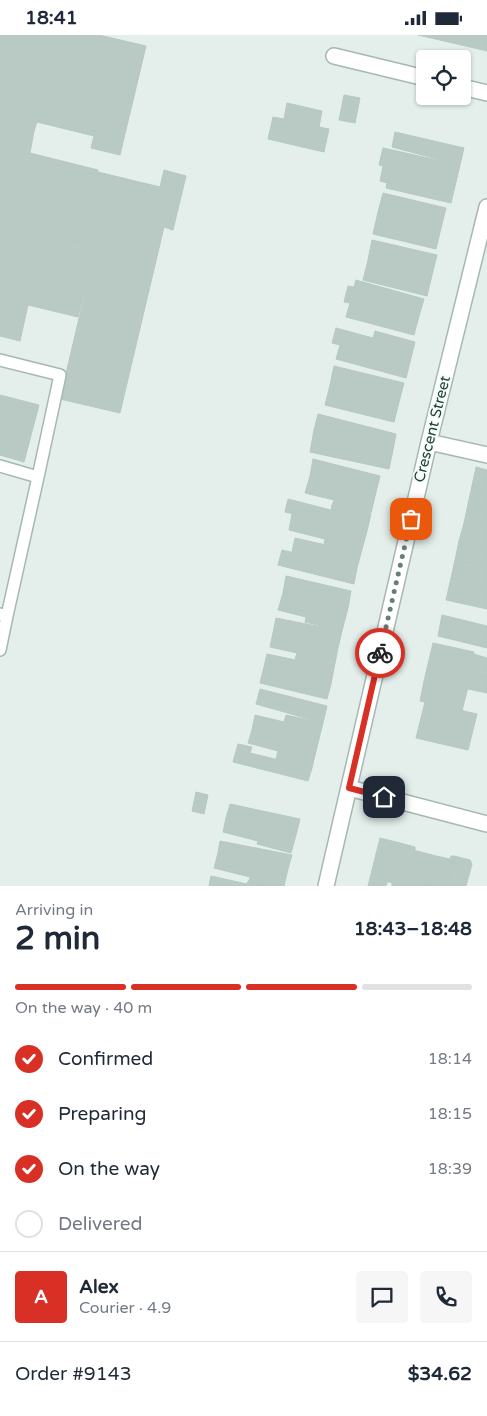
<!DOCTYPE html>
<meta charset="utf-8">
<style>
body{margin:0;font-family:"Varela Round",sans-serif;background:#f6f6f7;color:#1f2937;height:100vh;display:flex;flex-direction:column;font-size:19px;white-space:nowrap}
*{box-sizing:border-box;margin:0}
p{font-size:16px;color:#747a83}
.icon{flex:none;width:28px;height:28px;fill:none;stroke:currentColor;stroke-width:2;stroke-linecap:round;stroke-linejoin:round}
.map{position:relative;height:851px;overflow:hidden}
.details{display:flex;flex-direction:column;background:#fff;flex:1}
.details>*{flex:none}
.tools{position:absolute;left:416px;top:15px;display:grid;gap:10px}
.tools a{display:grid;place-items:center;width:55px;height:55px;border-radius:5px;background:#fff;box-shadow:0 1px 4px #0004;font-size:25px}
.pin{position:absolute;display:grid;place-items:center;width:42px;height:42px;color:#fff;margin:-21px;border-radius:10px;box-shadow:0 2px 8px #0006}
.courier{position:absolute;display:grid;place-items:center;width:50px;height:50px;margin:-25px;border:4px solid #d93025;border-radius:50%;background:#fff;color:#222;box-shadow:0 1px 6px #0007}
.headline em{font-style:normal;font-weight:700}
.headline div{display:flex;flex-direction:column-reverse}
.headline{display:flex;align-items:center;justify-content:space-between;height:85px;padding:0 15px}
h1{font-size:32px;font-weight:700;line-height:38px}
.bar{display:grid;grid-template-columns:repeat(4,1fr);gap:8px 5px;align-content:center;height:60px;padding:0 15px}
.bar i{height:6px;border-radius:4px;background:#e0e1e3}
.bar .selected{background:#d93025}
.bar p{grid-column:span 4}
.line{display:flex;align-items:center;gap:12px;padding:0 15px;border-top:1px solid #e0e1e3}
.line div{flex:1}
.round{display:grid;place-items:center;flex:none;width:52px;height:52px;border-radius:5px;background:#f6f6f7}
ol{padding:0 15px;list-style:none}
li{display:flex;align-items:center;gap:15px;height:55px}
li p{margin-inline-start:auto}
li .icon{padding:5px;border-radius:50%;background:#d93025;color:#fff;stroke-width:4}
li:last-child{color:#747a83}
li i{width:28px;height:28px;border:2px solid #e0e1e3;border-radius:50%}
.status{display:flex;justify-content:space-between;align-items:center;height:35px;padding:0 25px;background:#fff;direction:ltr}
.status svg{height:14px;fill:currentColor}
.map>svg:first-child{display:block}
.building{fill:#b9cac4;stroke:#b6c9c3}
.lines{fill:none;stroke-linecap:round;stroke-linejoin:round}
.lane-casing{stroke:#a6b8b3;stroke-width:14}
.street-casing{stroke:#a6b8b3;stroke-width:18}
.lane{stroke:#fff;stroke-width:11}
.street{stroke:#fff;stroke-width:15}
.done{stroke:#657f79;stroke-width:5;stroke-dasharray:0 9}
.route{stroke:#d93025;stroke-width:6}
.labels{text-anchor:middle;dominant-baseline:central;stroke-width:4;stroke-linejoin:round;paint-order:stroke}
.street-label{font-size:15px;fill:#21433c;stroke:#f5fbf8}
</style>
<div class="status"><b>18:41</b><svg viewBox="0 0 49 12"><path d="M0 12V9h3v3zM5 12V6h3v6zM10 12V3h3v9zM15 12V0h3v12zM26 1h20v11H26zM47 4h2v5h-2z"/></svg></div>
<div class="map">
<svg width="487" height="851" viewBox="0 0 487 851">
<rect width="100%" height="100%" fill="#e4efeb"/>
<!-- building -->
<path class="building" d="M0,0H99L146,11L120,120L91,113L94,101L37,87L34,96L0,87Z
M418,0H487V16Z
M344,60L360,63L355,88L339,85Z
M287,68L322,76L319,92L329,94L324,117L268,104L273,82L284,84Z
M0,87L34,96L30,118L98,135L80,207L0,186Z
M395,97L464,113L460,130L392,112Z
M383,113L460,130L456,147L379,130Z
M383,131L456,147L451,168L386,153L387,148L380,146Z
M164,135L186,141L173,195L164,192L120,378L60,364L96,211L80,207L98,137L160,152Z
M383,158L446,173L441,193L378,177Z
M378,177L441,193L436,214L373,199Z
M0,186L96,211L78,282L28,270L20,306L0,301Z
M372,205L437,220L432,240L368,225Z
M368,225L432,240L427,261L363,245Z
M356,245L424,264L419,281L345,263L348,251L354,252Z
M345,263L419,281L414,300L346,282L350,268L344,267Z
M336,293L373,303L375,296L415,307L410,327L332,308Z
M340,310L410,327L406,343L336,324Z
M334,331L404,348L399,367L330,350Z
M330,350L399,367L394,387L325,370Z
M0,360L39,370L24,427L0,420Z
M318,379L396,399L393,415L314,395Z
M314,395L393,415L389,434L310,417Z
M313,424L380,441L376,457L310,441Z
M476,432L487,435V454L472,451Z
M310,441L376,457L371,478L332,470L334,465L305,458Z
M472,451L487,455V474L468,469Z
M288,464L331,475L332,470L371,479L367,496L285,477Z
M468,469L487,474V494L464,488Z
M292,479L367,496L361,518L324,509L325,504L289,495Z
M464,488L487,494V513L459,506Z
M295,503L361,518L357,533L292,517Z
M459,506L487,513V532L455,525Z
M282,515L357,533L354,549L278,530Z
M455,525L487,532V551L451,543Z
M286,541L351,556L348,573L283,558Z
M451,543L487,551V574L446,565Z
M283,558L348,573L342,596L305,587L306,582L278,575Z
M442,580L487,591V613L438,601Z
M276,583L342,596L338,613L273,598Z
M273,598L338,613L334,633L295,624L297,618L270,612Z
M433,608L474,617V619L487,623V638L429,625Z
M267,619L334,633L331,649L264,632Z
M429,625L487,639V658L468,654L467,656L424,646Z
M264,632L331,649L327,664L260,648Z
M424,646L467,656L462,676L420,666Z
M260,654L327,671L323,688L256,669Z
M425,667L477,679L468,715L416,703Z
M255,680L284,687L286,680L323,688L317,712L252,695Z
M252,695L317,712L312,733L276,724L278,716L248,708Z
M238,709L252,712L250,718L312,733L308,746L233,727Z
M196,757L208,760L204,779L192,776Z
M230,769L300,784L296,800L226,783Z
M226,783L296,800L291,818L257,809L258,806L223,797Z
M380,803L400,808L390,847H387L386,851H368Z
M220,806L292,820L288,834L218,818Z
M400,808L415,812V816H417L407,851H392V848L390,847Z
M417,816L436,821L428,851H407Z
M218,818L288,834L284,851H272L249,846L250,842L214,833Z
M436,821L450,824L451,821H454L447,851H428Z
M454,821L470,825L472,829L466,851H447Z
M211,841L247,849L248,846L270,851H209Z"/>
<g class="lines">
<!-- lane casing -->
<g class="lane-casing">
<path id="lane" d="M0,325L60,340L38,442
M0,431L38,442L7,581L0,579
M0,615L7,581"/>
</g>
<!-- street casing -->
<g class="street-casing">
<path id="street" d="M334,21L425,43
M462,52L487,58
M429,407L487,420
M349,753L487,789
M326,851L429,407L487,172"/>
</g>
<!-- lane -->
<use href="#lane" class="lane"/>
<!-- street -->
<use href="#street" class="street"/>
</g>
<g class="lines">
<!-- done -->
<path class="done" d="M380,618L411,484"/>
<!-- route -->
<path class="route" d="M380,618L349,753L384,762"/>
</g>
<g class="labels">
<!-- street labels -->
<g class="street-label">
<text transform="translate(432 394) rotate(-76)">Crescent Street</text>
</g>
</g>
</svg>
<div class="tools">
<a><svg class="icon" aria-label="locate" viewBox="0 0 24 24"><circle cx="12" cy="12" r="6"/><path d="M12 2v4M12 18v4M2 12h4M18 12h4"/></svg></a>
</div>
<div class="pin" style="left:411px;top:484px;background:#ea580c"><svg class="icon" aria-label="bag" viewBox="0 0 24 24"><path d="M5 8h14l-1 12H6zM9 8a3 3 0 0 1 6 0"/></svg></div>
<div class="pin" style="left:384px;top:762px;background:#1f2937"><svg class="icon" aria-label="home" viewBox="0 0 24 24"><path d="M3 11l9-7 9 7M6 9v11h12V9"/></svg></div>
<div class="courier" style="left:380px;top:618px"><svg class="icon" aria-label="bike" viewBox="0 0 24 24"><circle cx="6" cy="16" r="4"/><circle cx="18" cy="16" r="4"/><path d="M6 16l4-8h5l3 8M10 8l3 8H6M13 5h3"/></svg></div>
</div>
<section class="details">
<div class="headline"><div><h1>2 min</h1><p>Arriving in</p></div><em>18:43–18:48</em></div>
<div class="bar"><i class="selected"></i><i class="selected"></i><i class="selected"></i><i></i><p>On the way · 40 m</p></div>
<ol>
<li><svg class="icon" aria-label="check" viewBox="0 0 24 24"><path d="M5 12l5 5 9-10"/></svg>Confirmed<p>18:14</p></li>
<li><svg class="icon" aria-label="check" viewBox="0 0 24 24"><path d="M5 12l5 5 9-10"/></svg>Preparing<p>18:15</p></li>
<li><svg class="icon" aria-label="check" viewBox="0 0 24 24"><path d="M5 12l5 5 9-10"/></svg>On the way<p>18:39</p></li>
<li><i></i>Delivered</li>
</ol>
<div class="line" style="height:90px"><b class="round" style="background:#d93025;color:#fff">A</b><div><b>Alex</b><p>Courier · 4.9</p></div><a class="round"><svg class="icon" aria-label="chat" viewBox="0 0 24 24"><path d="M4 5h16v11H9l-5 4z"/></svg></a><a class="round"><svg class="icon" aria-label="phone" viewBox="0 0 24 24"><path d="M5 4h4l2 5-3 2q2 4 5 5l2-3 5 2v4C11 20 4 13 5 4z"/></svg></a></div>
<div class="line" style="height:65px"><div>Order #9143</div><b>$34.62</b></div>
</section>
